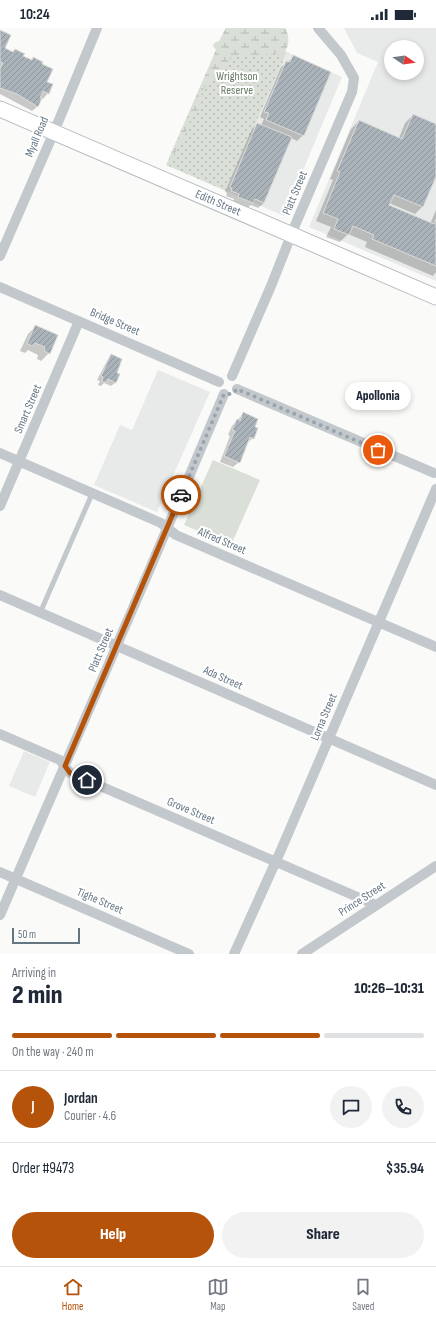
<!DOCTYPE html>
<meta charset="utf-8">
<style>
body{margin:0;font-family:"Sofia Sans Condensed",sans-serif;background:#f2f2f3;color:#1f2937;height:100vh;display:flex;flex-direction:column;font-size:15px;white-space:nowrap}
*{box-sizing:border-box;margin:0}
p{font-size:13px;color:#747a83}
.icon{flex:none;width:22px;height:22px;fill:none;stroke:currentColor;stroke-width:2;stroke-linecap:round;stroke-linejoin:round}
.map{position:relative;height:926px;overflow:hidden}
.details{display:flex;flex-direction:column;background:#fff;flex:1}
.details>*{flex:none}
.needle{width:26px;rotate:103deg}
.fabs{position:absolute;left:384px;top:12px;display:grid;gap:8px}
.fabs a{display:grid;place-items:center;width:40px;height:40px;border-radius:50%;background:#fff;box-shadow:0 2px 6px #0003;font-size:20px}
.scale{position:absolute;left:12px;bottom:10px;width:68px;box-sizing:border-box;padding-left:4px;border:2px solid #657683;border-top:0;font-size:11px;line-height:14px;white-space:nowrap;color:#657683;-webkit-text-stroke:3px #fff;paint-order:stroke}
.pin{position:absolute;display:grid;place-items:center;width:34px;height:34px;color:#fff;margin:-17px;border:2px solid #fff;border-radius:50%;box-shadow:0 1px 4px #0007}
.courier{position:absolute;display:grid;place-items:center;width:40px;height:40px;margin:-20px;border:3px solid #b45309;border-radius:50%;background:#fff;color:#222;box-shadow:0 1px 5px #0007}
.bubble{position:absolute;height:28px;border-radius:14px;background:#fff;box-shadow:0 2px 6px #0003;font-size:13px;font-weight:800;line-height:28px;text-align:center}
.headline em{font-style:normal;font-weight:800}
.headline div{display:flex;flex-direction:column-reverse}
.headline{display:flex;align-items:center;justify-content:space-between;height:68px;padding:0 12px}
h1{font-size:26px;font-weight:800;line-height:30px}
.bar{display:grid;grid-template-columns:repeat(4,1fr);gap:6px 4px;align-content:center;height:48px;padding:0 12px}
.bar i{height:5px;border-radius:3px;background:#e0e1e3}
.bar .active{background:#b45309}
.bar p{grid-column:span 4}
.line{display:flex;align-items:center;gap:10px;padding:0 12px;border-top:1px solid #e0e1e3}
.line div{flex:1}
.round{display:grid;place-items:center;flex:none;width:42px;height:42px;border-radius:21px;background:#f2f2f3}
.button{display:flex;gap:8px;margin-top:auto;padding:8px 12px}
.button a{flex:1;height:46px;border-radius:24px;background:#b45309;color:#fff;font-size:16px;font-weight:800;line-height:46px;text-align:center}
.button a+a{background:#f2f2f3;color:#1f2937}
.status{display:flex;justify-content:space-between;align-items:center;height:28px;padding:0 20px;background:#fff;direction:ltr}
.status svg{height:11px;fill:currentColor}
.tab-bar{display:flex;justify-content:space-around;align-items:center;height:56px;border-top:1px solid #e0e1e3;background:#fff;font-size:11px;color:#747a83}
.tab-bar a{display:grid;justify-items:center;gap:2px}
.tab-bar .active{color:#b45309}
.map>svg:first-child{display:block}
.built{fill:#e8e9e9;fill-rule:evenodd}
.grass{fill:url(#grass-dots)}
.wetland{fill:url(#wetland-marsh)}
.garden{fill:#dadfd7}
.shadow{fill:#0003}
.building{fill:url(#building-hatch);stroke:#dcdcda}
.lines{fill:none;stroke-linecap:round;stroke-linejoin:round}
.secondary-casing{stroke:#b3babf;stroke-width:17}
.service{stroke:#c3c8cc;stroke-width:5}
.minor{stroke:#c3c8cc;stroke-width:10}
.secondary{stroke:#fff;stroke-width:15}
.done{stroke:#99a4ac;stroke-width:4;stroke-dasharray:0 7.2}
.route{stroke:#b45309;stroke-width:5}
.labels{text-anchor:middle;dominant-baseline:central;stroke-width:4;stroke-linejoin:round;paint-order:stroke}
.park-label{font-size:12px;fill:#687a64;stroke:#fff}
.street-label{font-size:12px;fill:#657683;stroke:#fff}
</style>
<div class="status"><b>10:24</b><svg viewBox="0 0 49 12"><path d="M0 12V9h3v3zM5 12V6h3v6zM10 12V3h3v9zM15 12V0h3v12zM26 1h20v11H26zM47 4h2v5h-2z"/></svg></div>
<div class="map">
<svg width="436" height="926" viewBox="0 0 436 926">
<defs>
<pattern id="grass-dots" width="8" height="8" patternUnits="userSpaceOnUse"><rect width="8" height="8" fill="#dadfd7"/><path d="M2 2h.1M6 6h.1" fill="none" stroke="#b4b9b4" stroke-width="1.8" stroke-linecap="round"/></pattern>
<pattern id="wetland-marsh" width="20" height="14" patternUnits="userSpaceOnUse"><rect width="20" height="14" fill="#dadfd7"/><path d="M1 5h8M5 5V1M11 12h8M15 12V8" fill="none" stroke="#b4b9b4"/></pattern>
<pattern id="building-hatch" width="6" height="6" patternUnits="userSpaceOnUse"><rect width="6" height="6" fill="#aab3b9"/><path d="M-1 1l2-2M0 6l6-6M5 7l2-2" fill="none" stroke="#8e969c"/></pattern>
</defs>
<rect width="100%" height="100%" fill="#fafaf8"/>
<!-- built -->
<path class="built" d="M344,0H436V253L309,199L378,34L357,25ZM391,19H417V45H391Z
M287,24L342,49L284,188L226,163Z
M158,342L210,364L157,484L94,457L120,397L132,402Z
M24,723L50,734L35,769L9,758Z"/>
<!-- grass -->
<path class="grass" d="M226,0H231L287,24L226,163L166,137Z"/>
<!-- wetland -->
<path class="wetland" d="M226,0H284L286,1C290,12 289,18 283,27C271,22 260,30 248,29C241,29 238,25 231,28C225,43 205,50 201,68C200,71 202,74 203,77L191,90L184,110L174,126L172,135L169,136L170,128L216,22L213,18L214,15L219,13Z"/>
<!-- garden -->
<path class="garden" d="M213,432L260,452L231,517L184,497Z"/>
<!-- shadow -->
<path class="shadow" d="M0,4L3,21L41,37L48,65L43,71L41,70L38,78L32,83L0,66Z
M294,29L303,107L297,113L291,110L264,175L258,180L251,177L247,180L233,174L234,171L226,168L227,165L225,164L252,101L257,96L261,97L264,91L260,89L281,39Z
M413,87L436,97V146L422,179L415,186L389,175L388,178L430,196L436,182V244L433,248L365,219L367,214L348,206L340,214L326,209L331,199L316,193L333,152L330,151L351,101L359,93L399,110L405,95Z
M35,299L49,325L41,333L37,331L38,327L28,322L25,325L20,323L28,306Z
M112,328L116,346L119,347L115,355L111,358L104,355L101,358L98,357L100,353L97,352L108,331Z
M243,386L253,400L257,401L253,410L247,415L239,434L233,439L220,434L230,408L228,407L232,398Z"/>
<!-- building -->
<path class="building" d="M0,2L11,7L5,20L13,24L15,21L25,26L23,28L32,32L33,29L43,34L42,36L53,41L47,54L53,56L49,66L43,63L40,70H42L38,79L17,66L0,60V41L3,35L0,34Z
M293,27L331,44L304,108L266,92L269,85L264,84L286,33L290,34Z
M413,86L436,96V149L423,179L394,167L389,177L434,196L436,191V238L372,211L374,207L353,198L349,207L334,201L338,191L323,185L340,144L337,143L359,92L402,111Z
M257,95L292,109L264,175L255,171L253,175L238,169L239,166L231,163L232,160L230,159Z
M35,297L58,307L50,326L44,323L45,319L35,315L33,318L27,316Z
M111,326L122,331L117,345L120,346L116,355L108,351L106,355L102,353L103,349L101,348Z
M243,384L258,391L255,399L258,400L254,411L250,409L240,435L224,428L235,403L232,402L237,391L240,393Z"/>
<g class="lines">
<!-- secondary casing -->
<g class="secondary-casing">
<path id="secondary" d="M0,81L436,269"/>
</g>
<!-- service -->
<path class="service" d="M40,585L92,466"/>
<!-- minor -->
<path class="minor" d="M0,228L54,104L97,0
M0,259L219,354
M232,348L271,258L296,195L352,64L354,50L341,27L318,0
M237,361L434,445
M0,425L161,495L176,507L436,619
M0,478L79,293
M0,567L436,757
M0,706L60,732L70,745L376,877
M0,844L189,926
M0,887L149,543L224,366
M234,926L281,822L436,461
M302,926L436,838"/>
<!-- secondary -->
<use href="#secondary" class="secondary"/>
</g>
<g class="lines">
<!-- done -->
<path class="done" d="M181,467L224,366H232L237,361L378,422"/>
<!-- route -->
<path class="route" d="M87,752L70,745L65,738L181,467"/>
</g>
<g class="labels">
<!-- park labels -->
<g class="park-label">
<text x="237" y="48">Wrightson<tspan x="237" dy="14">Reserve</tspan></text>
</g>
<!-- street labels -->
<g class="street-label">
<text transform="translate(37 109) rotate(-67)">Myall Road</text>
<text transform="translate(295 165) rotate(-67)">Platt Street</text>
<text transform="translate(218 175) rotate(23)">Edith Street</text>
<text transform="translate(115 294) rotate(23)">Bridge Street</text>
<text transform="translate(28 381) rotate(-67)">Smart Street</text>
<text transform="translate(222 513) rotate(23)">Alfred Street</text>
<text transform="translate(101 622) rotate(-67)">Platt Street</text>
<text transform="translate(223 650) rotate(24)">Ada Street</text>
<text transform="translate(324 689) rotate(-67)">Lorna Street</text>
<text transform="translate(191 783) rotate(23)">Grove Street</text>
<text transform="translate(362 871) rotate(-33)">Prince Street</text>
<text transform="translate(100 873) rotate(23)">Tighe Street</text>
</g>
</g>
</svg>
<div class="fabs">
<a><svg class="needle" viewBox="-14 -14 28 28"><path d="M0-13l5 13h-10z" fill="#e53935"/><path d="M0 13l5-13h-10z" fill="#747a83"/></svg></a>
</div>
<div class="scale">50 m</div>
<div class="pin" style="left:378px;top:422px;background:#ea580c"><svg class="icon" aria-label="bag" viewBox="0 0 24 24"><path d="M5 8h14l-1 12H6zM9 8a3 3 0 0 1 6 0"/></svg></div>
<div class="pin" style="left:87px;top:752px;background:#1f2937"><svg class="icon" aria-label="home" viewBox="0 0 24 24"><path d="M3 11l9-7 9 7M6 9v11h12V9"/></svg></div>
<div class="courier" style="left:181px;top:467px"><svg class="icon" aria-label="car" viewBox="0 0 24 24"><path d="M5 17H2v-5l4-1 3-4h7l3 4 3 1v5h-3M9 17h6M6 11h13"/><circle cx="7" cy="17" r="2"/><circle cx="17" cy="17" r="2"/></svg></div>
<div class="bubble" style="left:345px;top:354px;width:66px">Apollonia</div>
</div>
<section class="details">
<div class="headline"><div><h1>2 min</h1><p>Arriving in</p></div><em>10:26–10:31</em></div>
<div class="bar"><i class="active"></i><i class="active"></i><i class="active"></i><i></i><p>On the way · 240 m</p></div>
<div class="line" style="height:72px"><b class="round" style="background:#b45309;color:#fff">J</b><div><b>Jordan</b><p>Courier · 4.6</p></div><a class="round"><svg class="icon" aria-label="chat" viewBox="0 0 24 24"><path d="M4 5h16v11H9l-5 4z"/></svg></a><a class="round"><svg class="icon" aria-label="phone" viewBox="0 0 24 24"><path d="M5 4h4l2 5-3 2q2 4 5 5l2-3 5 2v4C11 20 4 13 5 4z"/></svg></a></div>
<div class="line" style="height:52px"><div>Order #9473</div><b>$35.94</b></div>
<div class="button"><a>Help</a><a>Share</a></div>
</section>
<nav class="tab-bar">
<a class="active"><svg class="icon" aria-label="home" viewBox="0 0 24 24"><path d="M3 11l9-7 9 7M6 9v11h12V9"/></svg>Home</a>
<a><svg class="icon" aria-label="map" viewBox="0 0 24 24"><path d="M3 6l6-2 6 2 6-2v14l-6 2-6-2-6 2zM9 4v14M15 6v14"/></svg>Map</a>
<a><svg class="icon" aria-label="saved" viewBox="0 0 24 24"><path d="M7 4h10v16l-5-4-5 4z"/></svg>Saved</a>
</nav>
